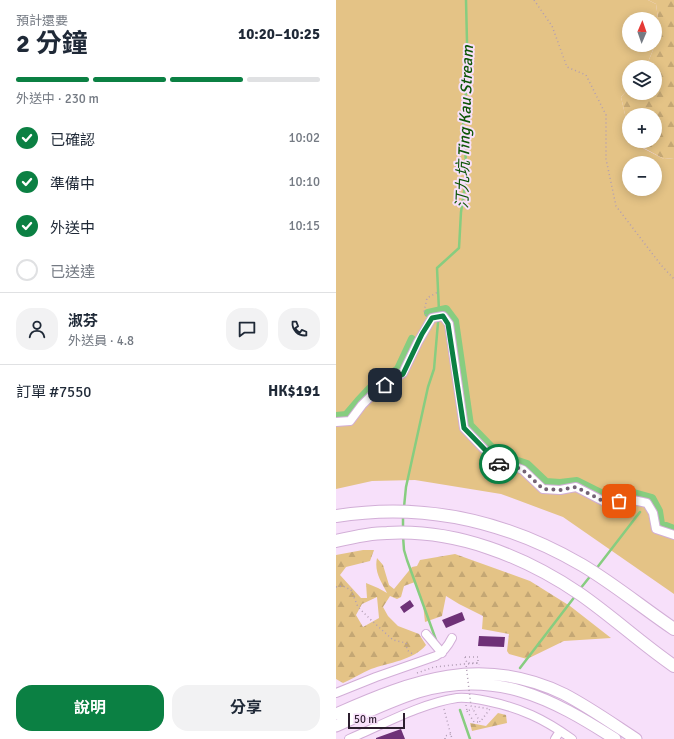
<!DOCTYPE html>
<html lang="zh-TW">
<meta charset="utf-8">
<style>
body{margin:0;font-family:Signika,"Noto Sans TC",sans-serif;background:#f2f2f3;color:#1f2937;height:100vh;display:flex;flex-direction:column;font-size:15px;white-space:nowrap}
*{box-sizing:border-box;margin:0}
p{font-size:13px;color:#747a83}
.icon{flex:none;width:22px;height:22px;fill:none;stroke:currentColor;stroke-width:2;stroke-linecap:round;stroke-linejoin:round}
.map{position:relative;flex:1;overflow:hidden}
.details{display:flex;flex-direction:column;background:#fff;width:336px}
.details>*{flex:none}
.needle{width:26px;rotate:2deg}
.tools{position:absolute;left:286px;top:12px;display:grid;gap:8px}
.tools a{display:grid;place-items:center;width:40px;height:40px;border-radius:50%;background:#fff;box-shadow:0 2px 10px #0003;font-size:20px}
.scale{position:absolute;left:12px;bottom:10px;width:57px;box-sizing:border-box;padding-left:4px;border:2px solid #2c1e2e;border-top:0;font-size:11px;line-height:14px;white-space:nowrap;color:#2c1e2e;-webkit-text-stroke:3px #f7e0fa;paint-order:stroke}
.pin{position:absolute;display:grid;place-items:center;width:34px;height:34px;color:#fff;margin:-17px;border-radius:8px;box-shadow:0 2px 6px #0006}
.courier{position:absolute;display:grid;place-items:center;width:40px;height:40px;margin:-20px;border:3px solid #0b8043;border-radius:50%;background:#fff;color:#222;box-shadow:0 1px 5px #0007}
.summary em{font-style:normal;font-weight:700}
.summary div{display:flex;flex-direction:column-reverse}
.summary{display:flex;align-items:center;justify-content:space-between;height:68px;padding:0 16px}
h1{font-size:26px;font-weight:700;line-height:30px}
.bar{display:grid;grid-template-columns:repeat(4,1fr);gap:6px 4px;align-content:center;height:48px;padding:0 16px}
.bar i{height:5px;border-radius:3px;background:#e0e1e3}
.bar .on{background:#0b8043}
.bar p{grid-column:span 4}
.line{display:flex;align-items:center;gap:10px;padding:0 16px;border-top:1px solid #e0e1e3}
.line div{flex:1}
.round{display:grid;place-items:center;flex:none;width:42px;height:42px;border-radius:16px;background:#f2f2f3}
ol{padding:0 16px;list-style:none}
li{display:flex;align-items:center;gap:12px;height:44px}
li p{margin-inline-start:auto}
li .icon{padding:4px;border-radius:50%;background:#0b8043;color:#fff;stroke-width:4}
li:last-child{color:#747a83}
li i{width:22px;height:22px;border:2px solid #e0e1e3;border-radius:50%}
.action{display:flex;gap:8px;margin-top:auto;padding:8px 16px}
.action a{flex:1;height:46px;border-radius:16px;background:#0b8043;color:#fff;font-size:16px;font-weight:700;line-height:46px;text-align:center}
.action a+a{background:#f2f2f3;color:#1f2937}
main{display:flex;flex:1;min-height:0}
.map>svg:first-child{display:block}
.green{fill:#e4c386;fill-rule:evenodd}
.forest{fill:url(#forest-firs);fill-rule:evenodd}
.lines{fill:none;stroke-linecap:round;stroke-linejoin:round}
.stream{stroke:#87cd80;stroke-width:2.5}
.canal{stroke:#87cd80;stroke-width:8}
.building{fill:#6e3177}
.minor-casing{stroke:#d2aed7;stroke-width:10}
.major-casing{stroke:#d2aed7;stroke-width:13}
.highway-casing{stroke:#d2aed7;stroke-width:14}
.path{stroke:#b19db4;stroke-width:1.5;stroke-dasharray:1 3;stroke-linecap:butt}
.minor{stroke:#fff;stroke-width:8}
.major{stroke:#fff;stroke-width:11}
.highway{stroke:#fff;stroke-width:12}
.path-bridge{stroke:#b19db4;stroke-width:1.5;stroke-dasharray:1 3;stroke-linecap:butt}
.done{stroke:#736275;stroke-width:4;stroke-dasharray:0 7.2}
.route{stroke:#0b8043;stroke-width:5}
.labels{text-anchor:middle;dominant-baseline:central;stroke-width:4;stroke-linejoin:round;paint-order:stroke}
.water-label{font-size:16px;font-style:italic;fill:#0d5607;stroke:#f7e0fa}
</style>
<main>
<section class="details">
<div class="summary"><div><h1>2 分鐘</h1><p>預計還要</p></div><em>10:20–10:25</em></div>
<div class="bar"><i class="on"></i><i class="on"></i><i class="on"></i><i></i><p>外送中 · 230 m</p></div>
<ol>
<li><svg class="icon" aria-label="check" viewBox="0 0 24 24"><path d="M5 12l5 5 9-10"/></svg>已確認<p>10:02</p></li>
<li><svg class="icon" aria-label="check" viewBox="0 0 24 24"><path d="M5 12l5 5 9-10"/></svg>準備中<p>10:10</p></li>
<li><svg class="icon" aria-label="check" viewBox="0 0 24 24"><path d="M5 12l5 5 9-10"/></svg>外送中<p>10:15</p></li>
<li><i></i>已送達</li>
</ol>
<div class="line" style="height:72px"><a class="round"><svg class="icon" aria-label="person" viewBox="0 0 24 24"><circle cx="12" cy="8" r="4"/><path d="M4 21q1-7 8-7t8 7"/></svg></a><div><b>淑芬</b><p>外送員 · 4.8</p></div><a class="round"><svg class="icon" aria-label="chat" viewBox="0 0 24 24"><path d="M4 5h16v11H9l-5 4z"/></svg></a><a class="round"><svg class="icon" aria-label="phone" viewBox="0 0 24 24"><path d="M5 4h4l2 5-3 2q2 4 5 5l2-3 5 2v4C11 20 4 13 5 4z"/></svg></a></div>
<div class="line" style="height:52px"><div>訂單 #7550</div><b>HK$191</b></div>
<div class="action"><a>說明</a><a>分享</a></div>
</section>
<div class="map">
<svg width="338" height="739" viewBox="0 0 338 739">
<defs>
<pattern id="forest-firs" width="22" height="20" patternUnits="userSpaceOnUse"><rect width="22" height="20" fill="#e4c386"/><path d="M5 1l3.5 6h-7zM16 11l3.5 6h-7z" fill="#c4a774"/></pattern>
</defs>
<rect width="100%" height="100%" fill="#f7e0fa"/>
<!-- green -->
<path class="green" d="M0,0H312L320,4L324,33L319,44V19H293V45H319L310,67H293V88L285,97L293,132V141L328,159L338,158V594L227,517L165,494L79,480L36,481L0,489ZM293,163H319V189H293Z"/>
<!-- forest -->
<path class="forest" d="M312,0H338V158L328,159L295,141H319V115H293V132L285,97L293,88V93H319V67H310L324,33L320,4Z
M27,550H38L34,561L10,567L4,575L25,598H31L30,583L42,588L51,593C45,581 38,572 41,558L47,565L53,585L58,589L76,567L81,566L84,560L119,554L194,581L234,606L275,638L228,641L191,659L173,654L171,651L173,634L146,629L147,616L123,604L110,596L106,616L89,622L87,604L79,582L68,586L65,597L61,599L54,596L47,607L52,616L62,626L83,634L90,645C78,660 52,663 35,669C26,673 16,679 7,683L0,679V555ZM41,597L43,618L27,627L20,615L26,604Z
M162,713L170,715L171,723L136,731L134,723L150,726Z"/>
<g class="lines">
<!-- stream -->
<path class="stream" d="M68,507L70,487L92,387L98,369L103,311L101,268L123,248L125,212L131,173L127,126L130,92L131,42L130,0
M67,529V514
M67,536L68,550L71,560L100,640
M260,569L304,512
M244,589L256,574
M184,668L240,595
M124,710L134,739"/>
<!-- canal -->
<path class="canal" d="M92,313L110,309L119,321L134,425L168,460L176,459L191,464L210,482L224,483L241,481L271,496L298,493L316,498L323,511L325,524L338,529
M0,416L10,415L22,401L36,386L62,369L76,339"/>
</g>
<!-- building -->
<path class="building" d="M74,600L78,606L68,613L64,607Z
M126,612L129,620L110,628L106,620Z
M143,636L169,637L168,647L142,646Z
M65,729L69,739H40V738Z"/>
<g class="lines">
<!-- minor casing -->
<g class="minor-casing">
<path id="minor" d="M0,422L14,421L26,405L40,391L67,373L82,342L96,318L107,316L113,324L128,428L165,467L175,465L187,470L207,489L224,490L240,487L269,502L297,500L311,503L317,513L320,529L338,535
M90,634L106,653
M0,693L40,677L100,656C108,652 112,646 116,638
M13,739C46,725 86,703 121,698C131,697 141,699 151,701C185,708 208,719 236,739
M219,739L224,731"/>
</g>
<!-- major casing -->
<g class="major-casing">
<path id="major" d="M0,714C77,680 146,654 228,694C253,707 277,724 300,739
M0,726C27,714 54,701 82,692C160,669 215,698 279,739"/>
</g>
<!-- highway casing -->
<g class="highway-casing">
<path id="highway" d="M0,516C87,502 170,521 246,565C278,584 307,608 338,629
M0,541C17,537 34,533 51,533C120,529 188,556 244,594C277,617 306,644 338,666"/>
</g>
<!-- path -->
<path class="path" d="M198,0L216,26L231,67L250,75L270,115V159L280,206L325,265L338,279
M90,315L88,312L91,298L102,292
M0,587L7,586L15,590L22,607L34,619L57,640L70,643L71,650L78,655
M129,657L131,663H143V665
M81,673L98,667L128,664
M130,705L131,711L137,709
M108,709L116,739
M131,711L138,722H144
M109,739V736L115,734"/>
<!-- minor -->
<use href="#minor" class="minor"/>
<!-- major -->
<use href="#major" class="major"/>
<!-- highway -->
<use href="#highway" class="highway"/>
<!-- path-bridge -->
<path class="path-bridge" d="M129,657H142V663L131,664
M128,664H130L135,706L154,709L144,722L137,709"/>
</g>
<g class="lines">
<!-- done -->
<path class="done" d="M163,464L165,467L175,465L187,470L207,489L224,490L240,487L269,502L283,501"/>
<!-- route -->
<path class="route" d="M49,385L67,374L86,334L96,318L107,316L112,324L128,428L163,464"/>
</g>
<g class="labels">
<!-- water labels -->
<g class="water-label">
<text transform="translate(129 127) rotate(-88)">汀九坑 Ting Kau Stream</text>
</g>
</g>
</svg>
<div class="tools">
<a><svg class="needle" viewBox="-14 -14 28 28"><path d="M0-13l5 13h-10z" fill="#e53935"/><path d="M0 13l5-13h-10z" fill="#747a83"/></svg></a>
<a><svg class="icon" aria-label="layers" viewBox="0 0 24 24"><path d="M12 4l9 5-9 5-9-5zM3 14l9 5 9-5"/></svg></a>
<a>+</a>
<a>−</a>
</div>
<div class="scale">50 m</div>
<div class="pin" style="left:283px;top:501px;background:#ea580c"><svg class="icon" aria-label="bag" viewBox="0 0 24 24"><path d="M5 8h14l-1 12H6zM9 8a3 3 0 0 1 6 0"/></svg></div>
<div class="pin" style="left:49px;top:385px;background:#1f2937"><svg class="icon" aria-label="home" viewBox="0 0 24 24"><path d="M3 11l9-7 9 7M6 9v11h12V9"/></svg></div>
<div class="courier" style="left:163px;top:464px"><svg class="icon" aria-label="car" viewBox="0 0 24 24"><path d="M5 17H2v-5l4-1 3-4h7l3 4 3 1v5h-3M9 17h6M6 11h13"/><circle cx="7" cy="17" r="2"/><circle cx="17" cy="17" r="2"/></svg></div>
</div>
</main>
